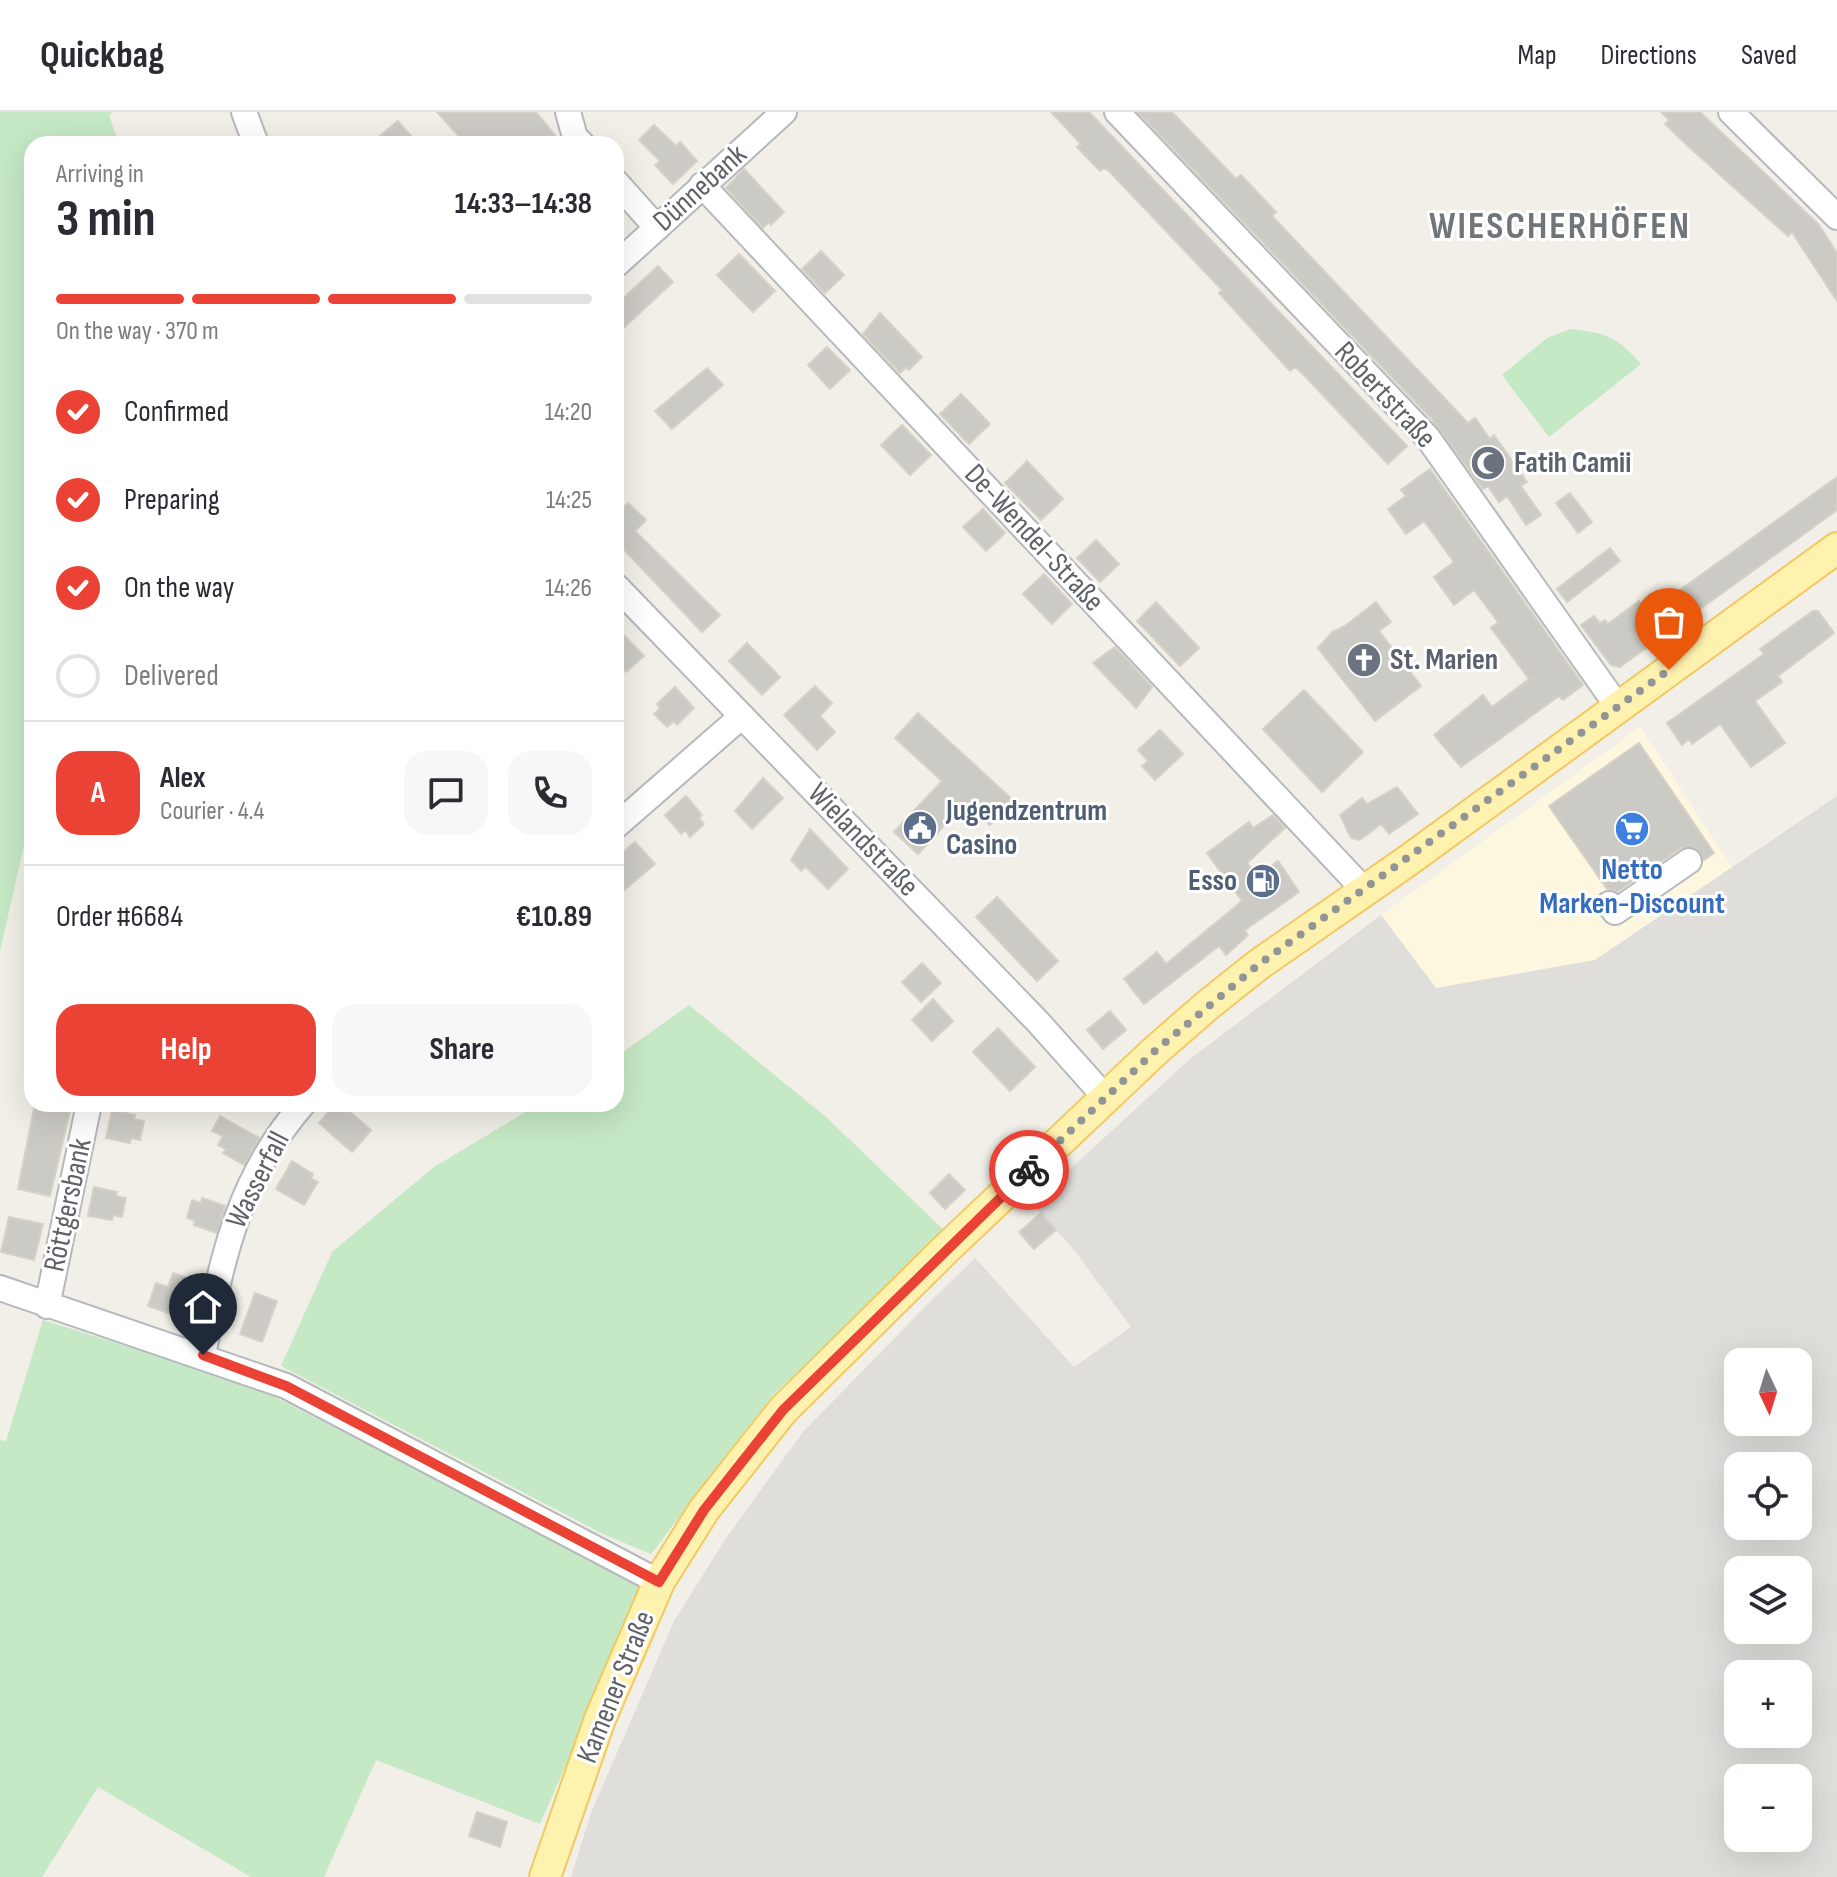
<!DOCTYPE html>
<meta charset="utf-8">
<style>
body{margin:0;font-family:"Sofia Sans Condensed",sans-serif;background:#f7f7f7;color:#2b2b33;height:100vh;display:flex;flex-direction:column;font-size:30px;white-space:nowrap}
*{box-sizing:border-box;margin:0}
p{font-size:26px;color:#7c7c81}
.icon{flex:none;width:44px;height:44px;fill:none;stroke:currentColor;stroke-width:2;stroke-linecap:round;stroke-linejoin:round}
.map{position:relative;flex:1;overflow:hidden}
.side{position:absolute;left:24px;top:24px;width:600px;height:976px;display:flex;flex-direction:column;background:#fff;border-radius:24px;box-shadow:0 8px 32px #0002}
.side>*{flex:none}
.needle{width:52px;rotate:176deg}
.buttons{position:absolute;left:1724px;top:1236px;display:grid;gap:16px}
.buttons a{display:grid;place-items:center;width:88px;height:88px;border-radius:16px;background:#fff;box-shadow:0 8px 32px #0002;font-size:40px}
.pin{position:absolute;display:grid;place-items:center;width:68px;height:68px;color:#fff;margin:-82px -34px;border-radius:50% 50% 50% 0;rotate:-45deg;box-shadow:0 0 8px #0007}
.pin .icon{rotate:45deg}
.courier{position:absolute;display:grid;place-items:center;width:80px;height:80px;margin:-40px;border:6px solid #ea4335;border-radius:50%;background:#fff;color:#222;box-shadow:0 2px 10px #0007}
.summary em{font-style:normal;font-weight:700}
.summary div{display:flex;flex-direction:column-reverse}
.summary{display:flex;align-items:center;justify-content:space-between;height:136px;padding:0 32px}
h1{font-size:52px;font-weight:700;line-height:60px}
.bar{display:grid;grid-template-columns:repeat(4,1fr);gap:12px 8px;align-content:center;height:96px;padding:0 32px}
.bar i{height:10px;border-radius:6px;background:#e1e1e2}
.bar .current{background:#ea4335}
.bar p{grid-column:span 4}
.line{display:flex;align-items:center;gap:20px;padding:0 32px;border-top:2px solid #e1e1e2}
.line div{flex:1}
.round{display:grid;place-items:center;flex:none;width:84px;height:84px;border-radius:24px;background:#f7f7f7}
ol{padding:0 32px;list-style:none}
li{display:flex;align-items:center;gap:24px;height:88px}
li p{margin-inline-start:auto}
li .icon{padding:8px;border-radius:50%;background:#ea4335;color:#fff;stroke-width:4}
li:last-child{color:#7c7c81}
li i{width:44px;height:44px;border:4px solid #e1e1e2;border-radius:50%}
.action{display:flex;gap:16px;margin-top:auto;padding:16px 32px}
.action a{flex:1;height:92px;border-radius:24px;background:#ea4335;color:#fff;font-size:32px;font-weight:700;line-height:92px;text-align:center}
.action a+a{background:#f7f7f7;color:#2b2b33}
header{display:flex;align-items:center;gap:48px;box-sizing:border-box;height:112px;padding:0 40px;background:#fff;border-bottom:2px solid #e1e1e2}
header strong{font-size:38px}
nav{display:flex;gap:44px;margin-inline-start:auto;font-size:28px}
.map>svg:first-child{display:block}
.commercial{fill:#fef7e0}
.industrial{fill:#e0deda;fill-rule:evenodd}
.green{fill:#c5e8c5}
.building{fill:#cccac5;stroke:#d6d1c6;stroke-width:2}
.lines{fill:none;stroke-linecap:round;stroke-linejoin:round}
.minor-casing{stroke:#b5b8bc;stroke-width:28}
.major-casing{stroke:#f2c960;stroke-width:34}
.minor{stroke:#fff;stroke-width:24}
.major{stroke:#fff2af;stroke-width:30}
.done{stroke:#929495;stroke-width:8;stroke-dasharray:0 14.4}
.route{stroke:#ea4335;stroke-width:10}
.labels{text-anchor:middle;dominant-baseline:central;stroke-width:6;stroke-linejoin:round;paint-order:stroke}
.street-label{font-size:30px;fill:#5f6368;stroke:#fff}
.worship-label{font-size:30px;font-weight:bold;fill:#5b616d;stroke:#fff;text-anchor:start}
.service-label{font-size:30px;font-weight:bold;fill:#4e5e75;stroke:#fff;text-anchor:start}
.shop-label{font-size:30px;font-weight:bold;fill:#366cbe;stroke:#fff}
.district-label{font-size:38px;font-weight:bold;letter-spacing:2px;fill:#70757a;stroke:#fff}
</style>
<header>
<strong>Quickbag</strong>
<nav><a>Map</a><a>Directions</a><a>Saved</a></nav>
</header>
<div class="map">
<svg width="1837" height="1765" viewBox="0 0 1837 1765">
<rect width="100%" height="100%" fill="#f1efe8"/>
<!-- commercial -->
<path class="commercial" d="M1640,615L1732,755L1595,848L1436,876L1381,803Z"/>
<!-- industrial -->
<path class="industrial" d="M1837,684V1765H571L591,1701L674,1509L726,1426L803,1320L926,1194L975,1146L1074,1255L1131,1215L1071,1134L1032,1092L1190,947L1381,803L1436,876L1595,848ZM1738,1250H1798V1310H1738ZM1738,1354H1798V1414H1738ZM1738,1458H1798V1518H1738ZM1738,1562H1798V1622H1738ZM1738,1666H1798V1726H1738Z"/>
<!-- green -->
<path class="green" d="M0,0H114L109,3L119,32H32V713L28,716L0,839Z
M1570,217C1606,221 1617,224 1641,252L1549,325L1502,263L1547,226Z
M689,893L826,1005L947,1121L773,1283L651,1442L601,1421L281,1254L332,1140L434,1055L539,992H616V945Z
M43,1208L253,1274L651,1476L592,1594L540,1712L376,1648L324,1765H251L98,1675L42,1765H0V1328L6,1329Z"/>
<!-- building -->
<path class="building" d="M437,0H536L562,32H466Z
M1051,0H1089L1407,334L1388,352L1300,259L1295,255L1290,259L1219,181L1222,178L1109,59L1104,56L1100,59L1077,35L1081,32Z
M1138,0H1172L1236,67L1241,63L1276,100L1272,104L1468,311L1475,306L1490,327L1494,323L1527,370L1521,374L1541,403L1526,413L1507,384L1499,390L1488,374L1483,377L1431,306Z
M1661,0H1700L1819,113L1837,141V189L1792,120L1788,124L1689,35L1665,12L1669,8Z
M398,9L418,32H370Z
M654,13L676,34L680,30L697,49L673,72L655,53L660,49L639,28Z
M744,57L784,100L771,113L769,110L763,116L726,76Z
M821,139L844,163L825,181L802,157Z
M739,142L775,179L753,200L717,163Z
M658,154L673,170L616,223V193Z
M880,201L922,245L909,258L906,255L900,261L863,222Z
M827,235L850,258L830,277L808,253Z
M707,256L723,273L672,317L655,299Z
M961,282L990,312L969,332L940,302Z
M902,313L931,343L910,363L881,333Z
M1027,349L1063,387L1041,408L1005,371Z
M1430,357L1583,573L1563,588L1559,584L1461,655L1434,623L1483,583L1492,595L1529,567L1491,516L1498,510L1474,478L1454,493L1434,465L1454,450L1424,409L1406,422L1388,397L1406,384L1401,378Z
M1837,365V398L1620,555L1611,553L1581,513L1594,504L1600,511L1605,508L1608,512L1639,489L1648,501Z
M1570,381L1592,410L1578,421L1556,391Z
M628,391L646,408L635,419L720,503L702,520L616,429V403Z
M983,397L1005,421L986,439L963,415Z
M1096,428L1119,452L1100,470L1077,446Z
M1610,436L1620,449L1567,490L1557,477Z
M1044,462L1072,492L1052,512L1023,482Z
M1156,490L1199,536L1180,554L1137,509Z
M1376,490L1391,510L1379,519L1421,574L1375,609L1318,536L1332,520L1345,514Z
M1813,499H1818L1834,521L1778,564L1782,570L1755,589L1785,631L1751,655L1720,612L1692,632L1689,627L1682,633L1667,611L1764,542L1760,537Z
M616,515L644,544L626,560L616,550Z
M747,531L780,565L762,583L729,549Z
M1115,535L1152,575L1136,596L1093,551Z
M815,574L832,591L820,604L835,620L817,638L784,603Z
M675,575L694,596L677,613L674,609L667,615L654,602L660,596L657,592Z
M1304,578L1363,640L1322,680L1263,617Z
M918,601L1013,688L990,713L966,690L918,742L894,720L942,669L895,626Z
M1160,618L1183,642L1155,668L1142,654L1148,649L1138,638Z
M1639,631L1714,741L1704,748L1696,736H1681L1617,780L1607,777L1549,694Z
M763,666L783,686L752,717L735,699Z
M1397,675L1418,702L1389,722L1381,712L1360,728L1351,726L1340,703L1362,686L1367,692Z
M686,684L702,703L699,706L704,712L690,725L685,718L681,722L665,703Z
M1273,703L1285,716L1247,751L1258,764L1278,749L1299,780L1245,818L1248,823L1226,843L1219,834L1144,892L1124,867L1157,840L1166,852L1242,789L1207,741L1249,710L1253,716Z
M810,717L848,757L828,777L806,755L801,759L791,748Z
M635,730L655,752L623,779L616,771V746Z
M997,785L1058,849L1037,869L976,805Z
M922,851L941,871L921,890L902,870Z
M933,887L953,909L932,929L912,908Z
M1110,899L1126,918L1103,937L1087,918Z
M998,916L1035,955L1010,979L973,940Z
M35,992L70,999L50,1084L18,1077Z
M335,992H341L371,1018L352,1040L319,1011Z
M112,998L135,1003L134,1007L144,1009L140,1028L131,1026L130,1031L106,1026Z
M220,1004L259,1026L244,1053L223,1041L226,1037L218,1033L223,1024L212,1019Z
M292,1049L313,1062L311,1066L318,1070L304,1093L276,1077Z
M949,1062L965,1078L945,1097L930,1081Z
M94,1075L117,1080L116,1084L126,1086L122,1105L113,1103L112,1108L88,1104Z
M202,1086L225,1094L217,1121L194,1113L195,1109L187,1106L192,1088L201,1091Z
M1041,1101L1056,1118L1034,1137L1019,1120Z
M9,1105L43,1112L34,1148L1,1140Z
M173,1161L187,1166L182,1180L193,1184L185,1207L148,1194L156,1171L168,1175Z
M255,1181L277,1189L262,1230L240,1222Z
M477,1700L507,1710L500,1735L469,1724Z"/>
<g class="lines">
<!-- minor casing -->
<g class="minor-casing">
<path id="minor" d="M244,0L256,32
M568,0L575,25L582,32
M1117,0L1428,326L1618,595
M1731,0L1837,105
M616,70L657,116
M702,73L1365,779
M616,153L784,0
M616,474L1038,910L1105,985
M616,714L742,604
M1609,792L1615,800L1689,749
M0,1176L286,1274L659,1470
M47,1194L89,992
M203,1243C222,1148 237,1068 303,992"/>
</g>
<!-- major casing -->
<g class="major-casing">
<path id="major" d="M545,1765L600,1607L659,1470L704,1398L783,1298L948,1135L1155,939L1209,892L1258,853L1406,750L1837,436"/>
</g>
<!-- minor -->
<use href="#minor" class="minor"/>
<!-- major -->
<use href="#major" class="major"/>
</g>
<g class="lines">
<!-- done -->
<path class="done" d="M1029,1058L1155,939L1258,853L1669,558"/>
<!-- route -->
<path class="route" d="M203,1243L286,1274L659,1470L704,1398L783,1298L1029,1058"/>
</g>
<!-- icons -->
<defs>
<g id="mosque-disc" transform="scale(1.8)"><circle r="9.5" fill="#6b7280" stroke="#fff"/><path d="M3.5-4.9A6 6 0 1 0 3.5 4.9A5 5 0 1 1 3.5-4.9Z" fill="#fff"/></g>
<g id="church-disc" transform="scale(1.8)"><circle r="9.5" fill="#6b7280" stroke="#fff"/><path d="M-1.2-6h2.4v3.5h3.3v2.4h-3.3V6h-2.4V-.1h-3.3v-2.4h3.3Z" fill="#fff"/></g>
<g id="civic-disc" transform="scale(1.8)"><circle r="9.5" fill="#5c6f8a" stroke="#fff"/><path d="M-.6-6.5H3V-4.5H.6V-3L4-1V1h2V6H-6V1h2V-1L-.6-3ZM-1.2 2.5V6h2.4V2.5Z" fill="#fff"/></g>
<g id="supermarket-disc" transform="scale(1.8)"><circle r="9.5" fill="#3f7fe0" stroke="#fff"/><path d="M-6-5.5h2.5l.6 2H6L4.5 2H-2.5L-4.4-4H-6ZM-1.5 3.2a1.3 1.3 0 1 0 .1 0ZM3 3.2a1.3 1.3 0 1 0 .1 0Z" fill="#fff"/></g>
<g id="fuel-disc" transform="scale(1.8)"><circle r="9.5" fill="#5c6f8a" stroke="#fff"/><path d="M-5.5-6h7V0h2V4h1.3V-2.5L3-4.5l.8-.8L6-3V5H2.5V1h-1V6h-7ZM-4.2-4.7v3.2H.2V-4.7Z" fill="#fff"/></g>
</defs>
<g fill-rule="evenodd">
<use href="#mosque-disc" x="1488" y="351"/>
<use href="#church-disc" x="1364" y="548"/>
<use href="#civic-disc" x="920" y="716"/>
<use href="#supermarket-disc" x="1632" y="717"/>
<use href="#fuel-disc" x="1263" y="769"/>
</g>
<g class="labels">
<!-- street labels -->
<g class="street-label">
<text transform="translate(700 76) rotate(-42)">Dünnebank</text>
<text transform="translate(1385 283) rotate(47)">Robertstraße</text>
<text transform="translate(1034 426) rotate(47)">De-Wendel-Straße</text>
<text transform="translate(863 728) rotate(46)">Wielandstraße</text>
<text transform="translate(258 1068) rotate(-63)">Wasserfall</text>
<text transform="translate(68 1093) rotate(-78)">Röttgersbank</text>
<text transform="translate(616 1575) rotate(-68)">Kamener Straße</text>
</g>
<!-- worship labels -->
<g class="worship-label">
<text x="1514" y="351">Fatih Camii</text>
<text x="1390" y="548">St. Marien</text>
</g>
<!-- service labels -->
<g class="service-label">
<text x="946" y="699">Jugendzentrum<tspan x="946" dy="34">Casino</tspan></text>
<text x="1237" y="769" text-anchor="end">Esso</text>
</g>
<!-- shop labels -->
<g class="shop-label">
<text x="1632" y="758">Netto<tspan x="1632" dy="34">Marken-Discount</tspan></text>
</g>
<!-- district labels -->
<g class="district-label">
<text x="1560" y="114">WIESCHERHÖFEN</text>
</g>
</g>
</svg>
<div class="buttons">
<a><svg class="needle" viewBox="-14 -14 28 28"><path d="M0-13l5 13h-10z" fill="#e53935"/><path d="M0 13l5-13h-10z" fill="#7c7c81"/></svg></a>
<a><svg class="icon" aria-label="locate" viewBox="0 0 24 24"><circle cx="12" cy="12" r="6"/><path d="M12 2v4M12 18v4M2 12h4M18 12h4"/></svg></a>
<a><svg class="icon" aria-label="layers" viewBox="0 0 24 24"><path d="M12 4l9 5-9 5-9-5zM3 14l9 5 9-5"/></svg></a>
<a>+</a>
<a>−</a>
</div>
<div class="pin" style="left:1669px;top:558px;background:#ea580c"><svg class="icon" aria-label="bag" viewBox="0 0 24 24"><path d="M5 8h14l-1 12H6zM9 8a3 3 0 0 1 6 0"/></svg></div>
<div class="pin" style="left:203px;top:1243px;background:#1f2937"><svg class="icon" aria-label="home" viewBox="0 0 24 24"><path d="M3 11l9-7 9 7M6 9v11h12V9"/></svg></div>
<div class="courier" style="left:1029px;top:1058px"><svg class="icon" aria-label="bike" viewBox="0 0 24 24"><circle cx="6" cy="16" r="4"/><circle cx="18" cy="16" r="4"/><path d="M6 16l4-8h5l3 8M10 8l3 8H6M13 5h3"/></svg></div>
<section class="side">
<div class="summary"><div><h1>3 min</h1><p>Arriving in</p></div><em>14:33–14:38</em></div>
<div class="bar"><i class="current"></i><i class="current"></i><i class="current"></i><i></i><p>On the way · 370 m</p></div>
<ol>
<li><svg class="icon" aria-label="check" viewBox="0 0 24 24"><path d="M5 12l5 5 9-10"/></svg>Confirmed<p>14:20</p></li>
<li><svg class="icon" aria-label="check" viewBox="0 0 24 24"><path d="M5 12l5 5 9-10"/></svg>Preparing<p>14:25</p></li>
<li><svg class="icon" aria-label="check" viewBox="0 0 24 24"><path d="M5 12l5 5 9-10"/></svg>On the way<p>14:26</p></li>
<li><i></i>Delivered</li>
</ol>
<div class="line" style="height:144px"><b class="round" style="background:#ea4335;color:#fff">A</b><div><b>Alex</b><p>Courier · 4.4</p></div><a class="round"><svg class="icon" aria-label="chat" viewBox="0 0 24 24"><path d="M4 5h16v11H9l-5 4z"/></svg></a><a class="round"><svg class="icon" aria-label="phone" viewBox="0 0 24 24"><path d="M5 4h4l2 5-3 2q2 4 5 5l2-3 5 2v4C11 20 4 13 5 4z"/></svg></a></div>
<div class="line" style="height:104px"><div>Order #6684</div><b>€10.89</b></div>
<div class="action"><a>Help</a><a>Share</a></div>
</section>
</div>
